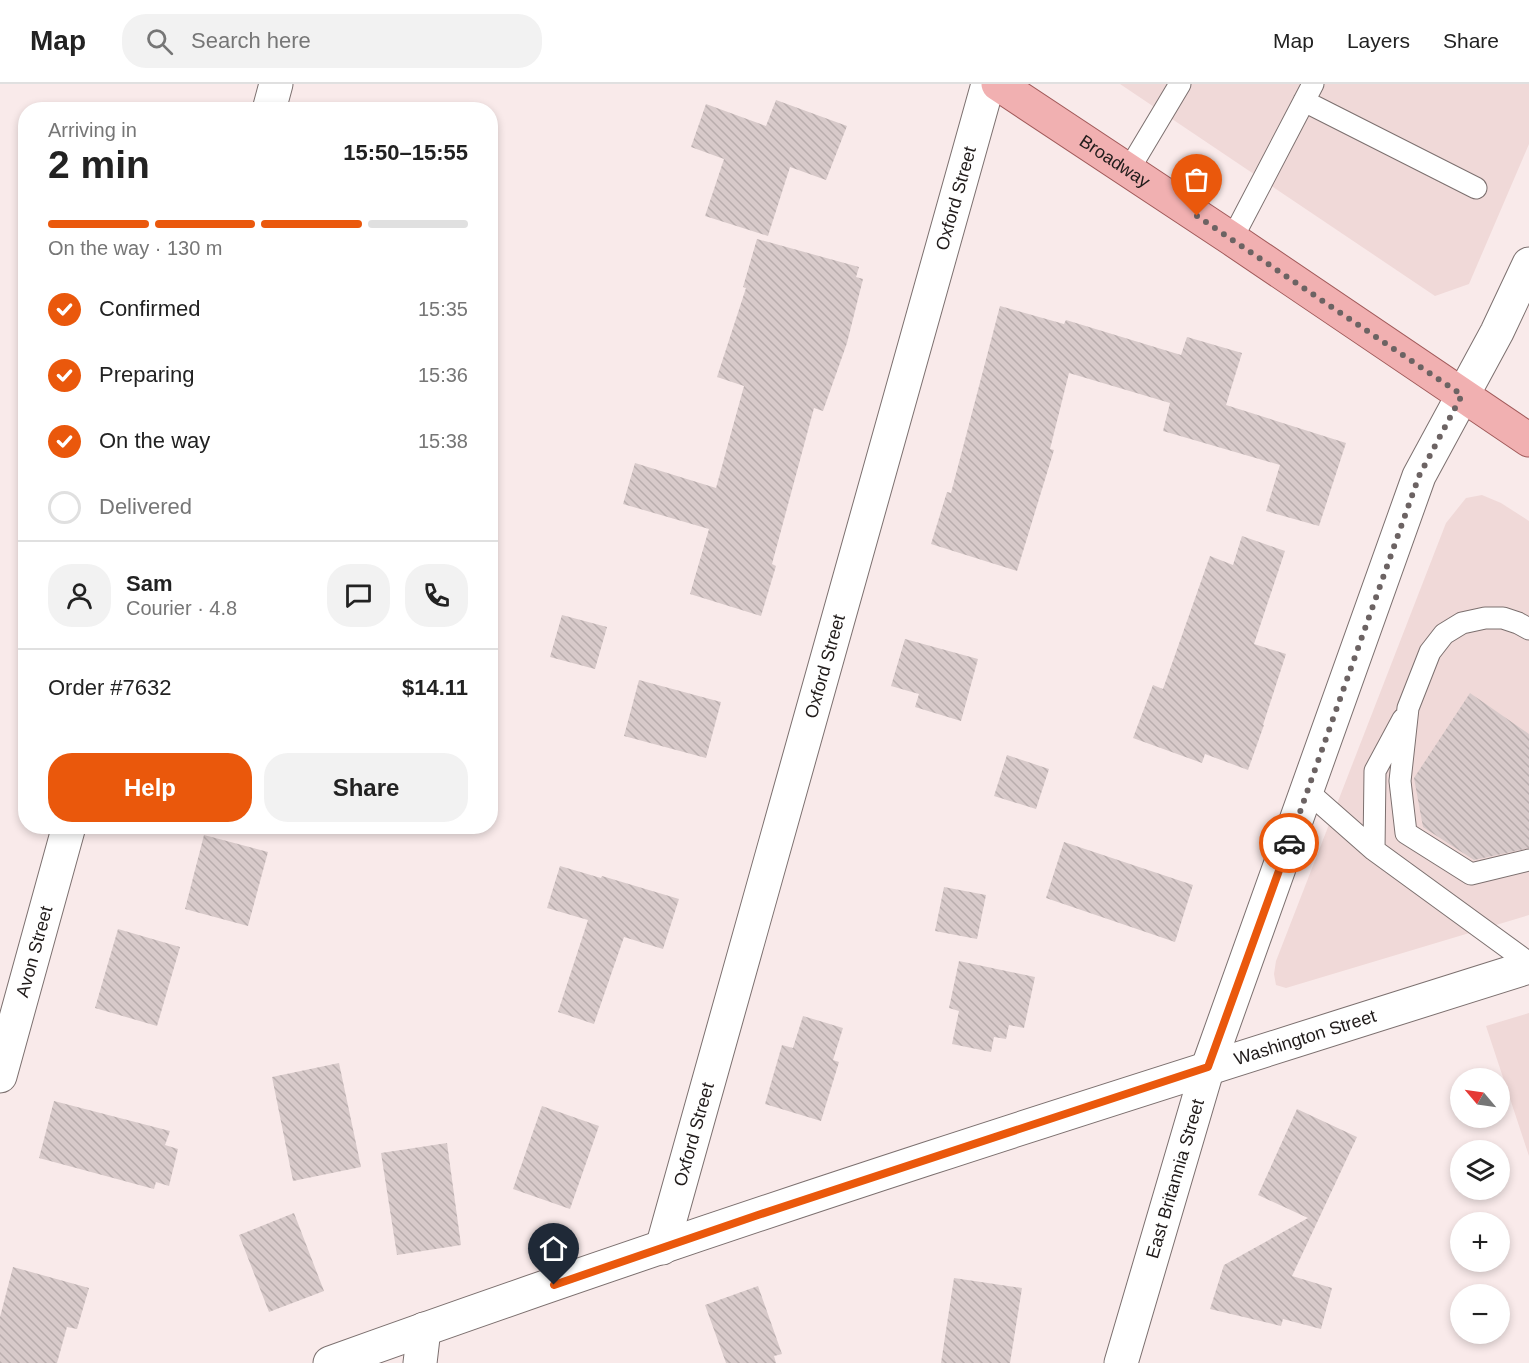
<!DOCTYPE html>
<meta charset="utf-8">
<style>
body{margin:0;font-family:Helvetica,sans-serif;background:#f2f2f2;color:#222;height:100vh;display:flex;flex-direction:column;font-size:22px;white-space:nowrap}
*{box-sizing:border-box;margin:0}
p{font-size:20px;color:#767676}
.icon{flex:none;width:33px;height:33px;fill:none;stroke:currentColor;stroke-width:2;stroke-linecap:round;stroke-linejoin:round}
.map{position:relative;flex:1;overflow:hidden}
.drawer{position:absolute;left:18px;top:18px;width:480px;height:732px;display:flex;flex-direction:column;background:#fff;border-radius:24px;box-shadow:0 3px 9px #0003}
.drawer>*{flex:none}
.needle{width:39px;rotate:299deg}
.controls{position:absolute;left:1450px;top:984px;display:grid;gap:12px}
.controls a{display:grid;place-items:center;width:60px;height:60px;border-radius:50%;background:#fff;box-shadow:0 3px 9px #0003;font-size:30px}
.pin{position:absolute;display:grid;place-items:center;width:51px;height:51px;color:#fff;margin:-62px -26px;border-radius:50% 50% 50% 0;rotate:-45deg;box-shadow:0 0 6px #0007}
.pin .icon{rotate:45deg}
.courier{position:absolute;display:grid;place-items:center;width:60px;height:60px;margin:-30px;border:4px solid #ea580c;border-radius:50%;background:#fff;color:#222;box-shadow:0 2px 8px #0007}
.head em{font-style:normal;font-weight:600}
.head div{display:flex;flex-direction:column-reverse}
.head{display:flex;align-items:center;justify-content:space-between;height:102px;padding:0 30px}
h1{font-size:39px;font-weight:600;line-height:45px}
.bar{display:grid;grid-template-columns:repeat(4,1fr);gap:9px 6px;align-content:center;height:72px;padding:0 30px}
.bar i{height:8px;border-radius:4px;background:#e0e0e0}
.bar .current{background:#ea580c}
.bar p{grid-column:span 4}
.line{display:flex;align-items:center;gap:15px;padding:0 30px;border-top:2px solid #e0e0e0}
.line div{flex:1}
.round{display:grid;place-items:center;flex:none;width:63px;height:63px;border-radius:24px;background:#f2f2f2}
ol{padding:0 30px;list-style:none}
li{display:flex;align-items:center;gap:18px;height:66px}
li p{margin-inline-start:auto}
li .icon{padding:6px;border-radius:50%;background:#ea580c;color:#fff;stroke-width:4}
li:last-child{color:#767676}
li i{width:33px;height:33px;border:3px solid #e0e0e0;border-radius:50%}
.action{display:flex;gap:12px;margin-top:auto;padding:12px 30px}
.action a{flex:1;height:69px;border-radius:24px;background:#ea580c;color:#fff;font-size:24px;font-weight:600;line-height:69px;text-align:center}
.action a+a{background:#f2f2f2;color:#222}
header{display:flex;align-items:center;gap:36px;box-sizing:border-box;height:84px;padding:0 30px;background:#fff;border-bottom:2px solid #e0e0e0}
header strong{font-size:28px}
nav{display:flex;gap:33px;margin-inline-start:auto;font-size:21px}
.search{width:420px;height:54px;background:#f2f2f2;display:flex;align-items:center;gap:15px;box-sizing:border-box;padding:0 21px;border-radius:24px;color:#767676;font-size:22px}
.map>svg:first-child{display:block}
.built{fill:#f0d9d8}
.building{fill:url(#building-back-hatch)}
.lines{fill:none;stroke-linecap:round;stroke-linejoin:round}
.service-casing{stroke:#7c706f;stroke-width:23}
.minor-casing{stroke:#7c706f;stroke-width:35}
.tertiary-casing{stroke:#7c706f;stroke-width:35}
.primary-casing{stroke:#a15a5a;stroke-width:35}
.service{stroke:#fff;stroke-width:21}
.minor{stroke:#fff;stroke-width:33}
.tertiary{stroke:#fff;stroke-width:33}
.primary{stroke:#f1b0b1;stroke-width:33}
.done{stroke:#6c6363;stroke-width:6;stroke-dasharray:0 10.8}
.route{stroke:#ea580c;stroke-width:8}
.labels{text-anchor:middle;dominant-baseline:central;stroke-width:5;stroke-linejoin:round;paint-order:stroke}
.street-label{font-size:18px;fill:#201b1a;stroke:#fdfbfa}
</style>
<header>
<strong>Map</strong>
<div class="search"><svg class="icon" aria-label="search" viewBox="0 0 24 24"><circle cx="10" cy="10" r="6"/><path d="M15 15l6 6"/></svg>Search here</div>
<nav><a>Map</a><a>Layers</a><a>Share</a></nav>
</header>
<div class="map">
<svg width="1529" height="1279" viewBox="0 0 1529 1279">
<defs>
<pattern id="building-back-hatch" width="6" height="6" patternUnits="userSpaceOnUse" patternTransform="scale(1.5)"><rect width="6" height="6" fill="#d8caca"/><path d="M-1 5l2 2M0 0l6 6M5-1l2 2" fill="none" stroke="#b9adad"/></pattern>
</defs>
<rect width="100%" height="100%" fill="#f9eaea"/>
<!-- built -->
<path class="built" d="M1120,0H1529V60L1469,200L1435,212Z
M1482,411L1501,419L1529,437V831L1286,904L1276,901L1274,890L1276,877L1446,439L1466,414Z
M1529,929V1072L1486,942Z"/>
<!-- building -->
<path class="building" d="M776,16L847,42L826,96L790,83L768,152L705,132L724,75L691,63L706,20L766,42Z
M757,155L859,183L856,193L863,195L847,259L823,327L814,324L772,480L776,482L761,532L690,510L709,445L623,420L635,379L716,404L744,302L717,293L746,204L743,203Z
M1000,222L1064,240L1066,236L1181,271L1187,253L1242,269L1226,321L1346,359L1319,442L1266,427L1280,381L1163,347L1170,319L1069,289L1050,365L1054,366L1017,487L931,460L947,408L951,409Z
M1242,452L1285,467L1254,560L1286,570L1263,641H1264L1248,686L1205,670L1202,679L1133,654L1153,601L1163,605L1210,472L1233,481Z
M562,531L607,543L595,585L550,573Z
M905,555L978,575L961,637L915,623L919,610L891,602Z
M639,596L721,618L706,674L624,652Z
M1470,609L1529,650V764L1474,776L1423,743L1414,694Z
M1007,671L1049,685L1036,725L994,712Z
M204,751L268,768L248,842L185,825Z
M1064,758L1193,801L1175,858L1046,814Z
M560,782L601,794L602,792L679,815L663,865L624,853L594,940L558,928L588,836L547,824Z
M944,803L986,811L977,855L935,847Z
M118,845L180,863L157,942L95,924Z
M959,877L1035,893L1024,944L1009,941L1006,955L994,953L991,968L952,960L959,927L949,924Z
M803,932L843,944L833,976L839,978L821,1037L765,1020L782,961L793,964Z
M339,979L361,1083L293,1097L272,993Z
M54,1017L170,1047L165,1061L178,1065L169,1102L156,1098L154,1105L39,1074Z
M542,1022L599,1042L570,1125L513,1105Z
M1297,1025L1357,1053L1292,1192L1332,1204L1321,1245L1283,1235L1281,1242L1210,1225L1224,1181L1308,1134L1258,1111Z
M447,1059L461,1161L397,1171L381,1069Z
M294,1129L324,1207L269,1228L239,1151Z
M13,1183L89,1204L77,1245L67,1243L57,1279H0V1233Z
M954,1194L1022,1204L1010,1279H941Z
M758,1202L782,1270L774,1272L776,1279H726L705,1221Z"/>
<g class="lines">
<!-- service casing -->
<g class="service-casing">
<path id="service" d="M1304,17L1476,104
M1128,87L1180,0
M1232,155L1313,0
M1529,545L1518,539L1503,534H1485L1462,539L1444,550L1430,568L1408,624L1400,697L1406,749L1471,790L1529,776
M1307,707L1374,766L1529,879
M1374,766L1375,687L1403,635"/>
</g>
<!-- minor casing -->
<g class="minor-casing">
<g id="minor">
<path d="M269,26L276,0"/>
<path d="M1208,983L1419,392L1497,248L1529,180"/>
<path id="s1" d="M0,992L69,742"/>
<path id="s2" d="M662,1164L988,0"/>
<path d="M420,1279L424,1245"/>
</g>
</g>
<!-- tertiary casing -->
<g class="tertiary-casing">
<g id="tertiary">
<path id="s3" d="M330,1279C726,1136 1128,1009 1529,883"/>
<path id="s4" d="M1121,1279L1208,983"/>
</g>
</g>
<!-- primary casing -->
<g class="primary-casing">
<g id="primary">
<path id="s5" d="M998,0L1232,155L1529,356"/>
</g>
</g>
<!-- service -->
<use href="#service" class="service"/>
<!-- minor -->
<use href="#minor" class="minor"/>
<!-- tertiary -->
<use href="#tertiary" class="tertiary"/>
<!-- primary -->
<use href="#primary" class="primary"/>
</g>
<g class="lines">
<!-- done -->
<path class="done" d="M1197,132L1462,311L1419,392L1289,759"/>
<!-- route -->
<path class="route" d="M554,1201L758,1131L1208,983L1289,759"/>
</g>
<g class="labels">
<!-- street labels -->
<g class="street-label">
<text stroke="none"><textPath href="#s5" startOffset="140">Broadway</textPath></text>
<text stroke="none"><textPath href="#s2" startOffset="1090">Oxford Street</textPath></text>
<text stroke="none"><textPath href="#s2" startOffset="604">Oxford Street</textPath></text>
<text stroke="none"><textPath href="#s1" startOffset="129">Avon Street</textPath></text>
<text stroke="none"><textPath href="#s3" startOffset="1028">Washington Street</textPath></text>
<text stroke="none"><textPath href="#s2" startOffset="118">Oxford Street</textPath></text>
<text stroke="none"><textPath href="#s4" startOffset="192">East Britannia Street</textPath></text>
</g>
</g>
</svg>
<div class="controls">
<a><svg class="needle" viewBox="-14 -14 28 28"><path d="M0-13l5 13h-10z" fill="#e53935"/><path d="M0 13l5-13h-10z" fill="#767676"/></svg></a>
<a><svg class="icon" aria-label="layers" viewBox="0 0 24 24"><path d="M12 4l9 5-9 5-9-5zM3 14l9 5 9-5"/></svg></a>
<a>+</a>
<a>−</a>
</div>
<div class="pin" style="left:1197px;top:132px;background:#ea580c"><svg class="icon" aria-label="bag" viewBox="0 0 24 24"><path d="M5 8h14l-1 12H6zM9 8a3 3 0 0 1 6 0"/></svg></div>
<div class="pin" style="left:554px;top:1201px;background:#1f2937"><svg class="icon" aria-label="home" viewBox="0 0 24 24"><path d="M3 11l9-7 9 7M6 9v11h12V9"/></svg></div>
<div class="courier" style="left:1289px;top:759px"><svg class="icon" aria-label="car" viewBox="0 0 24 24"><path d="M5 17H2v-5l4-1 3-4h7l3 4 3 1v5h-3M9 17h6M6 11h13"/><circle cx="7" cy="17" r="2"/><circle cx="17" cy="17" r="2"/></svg></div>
<section class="drawer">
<div class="head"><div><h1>2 min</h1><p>Arriving in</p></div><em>15:50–15:55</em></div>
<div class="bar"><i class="current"></i><i class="current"></i><i class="current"></i><i></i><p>On the way · 130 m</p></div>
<ol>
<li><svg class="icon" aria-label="check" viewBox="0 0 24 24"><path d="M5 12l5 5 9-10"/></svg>Confirmed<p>15:35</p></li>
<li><svg class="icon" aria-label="check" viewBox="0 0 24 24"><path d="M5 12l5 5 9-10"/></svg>Preparing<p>15:36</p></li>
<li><svg class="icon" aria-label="check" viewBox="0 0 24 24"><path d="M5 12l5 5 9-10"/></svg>On the way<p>15:38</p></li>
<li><i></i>Delivered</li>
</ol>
<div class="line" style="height:108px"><a class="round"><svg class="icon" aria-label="person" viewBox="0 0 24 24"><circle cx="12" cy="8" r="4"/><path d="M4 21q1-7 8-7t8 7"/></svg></a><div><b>Sam</b><p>Courier · 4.8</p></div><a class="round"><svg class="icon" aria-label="chat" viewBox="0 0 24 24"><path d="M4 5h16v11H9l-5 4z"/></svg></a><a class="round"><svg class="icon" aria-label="phone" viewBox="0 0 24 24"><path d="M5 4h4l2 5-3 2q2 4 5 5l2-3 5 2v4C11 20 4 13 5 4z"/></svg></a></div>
<div class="line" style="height:78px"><div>Order #7632</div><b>$14.11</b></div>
<div class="action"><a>Help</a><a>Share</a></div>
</section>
</div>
